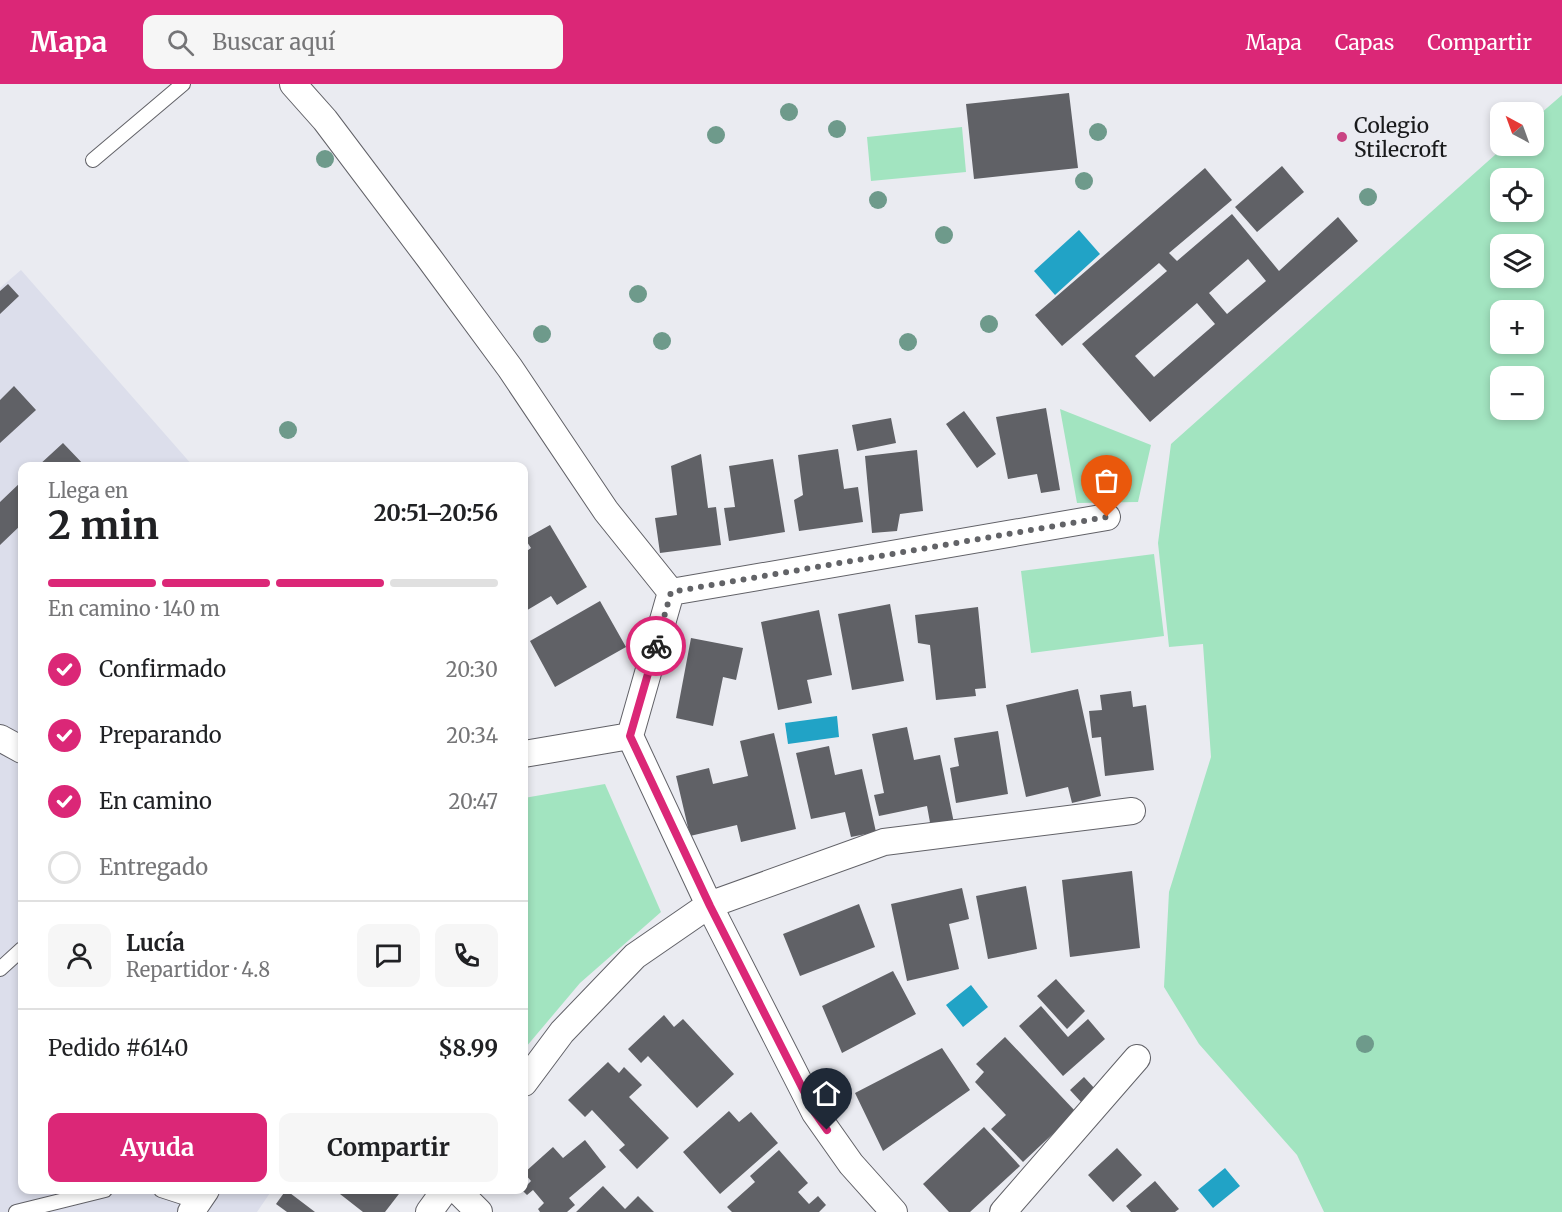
<!DOCTYPE html>
<html lang="es">
<meta charset="utf-8">
<style>
body{margin:0;font-family:Merriweather,serif;background:#f6f6f6;color:#202124;height:100vh;display:flex;flex-direction:column;font-size:22px;white-space:nowrap}
*{box-sizing:border-box;margin:0}
p{font-size:20px;color:#757577}
.icon{flex:none;width:33px;height:33px;fill:none;stroke:currentColor;stroke-width:2;stroke-linecap:round;stroke-linejoin:round}
.map{position:relative;flex:1;overflow:hidden}
.drawer{position:absolute;left:18px;top:378px;width:510px;height:732px;display:flex;flex-direction:column;background:#fff;border-radius:12px;box-shadow:0 3px 9px #0003}
.drawer>*{flex:none}
.needle{width:39px;rotate:319deg}
.tools{position:absolute;left:1490px;top:18px;display:grid;gap:12px}
.tools a{display:grid;place-items:center;width:54px;height:54px;border-radius:12px;background:#fff;box-shadow:0 3px 9px #0003;font-size:30px}
.pin{position:absolute;display:grid;place-items:center;width:51px;height:51px;color:#fff;margin:-62px -26px;border-radius:50% 50% 50% 0;rotate:-45deg;box-shadow:0 0 6px #0007}
.pin .icon{rotate:45deg}
.courier{position:absolute;display:grid;place-items:center;width:60px;height:60px;margin:-30px;border:4px solid #db2777;border-radius:50%;background:#fff;color:#222;box-shadow:0 2px 8px #0007}
.summary em{font-style:normal;font-weight:700}
.summary div{display:flex;flex-direction:column-reverse}
.summary{display:flex;align-items:center;justify-content:space-between;height:102px;padding:0 30px}
h1{font-size:39px;font-weight:700;line-height:45px}
.bar{display:grid;grid-template-columns:repeat(4,1fr);gap:9px 6px;align-content:center;height:72px;padding:0 30px}
.bar i{height:8px;border-radius:4px;background:#e0e0e0}
.bar .selected{background:#db2777}
.bar p{grid-column:span 4}
.line{display:flex;align-items:center;gap:15px;padding:0 30px;border-top:2px solid #e0e0e0}
.line div{flex:1}
.round{display:grid;place-items:center;flex:none;width:63px;height:63px;border-radius:12px;background:#f6f6f6}
ol{padding:0 30px;list-style:none}
li{display:flex;align-items:center;gap:18px;height:66px}
li p{margin-inline-start:auto}
li .icon{padding:6px;border-radius:50%;background:#db2777;color:#fff;stroke-width:4}
li:last-child{color:#757577}
li i{width:33px;height:33px;border:3px solid #e0e0e0;border-radius:50%}
.button{display:flex;gap:12px;margin-top:auto;padding:12px 30px}
.button a{flex:1;height:69px;border-radius:12px;background:#db2777;color:#fff;font-size:24px;font-weight:700;line-height:69px;text-align:center}
.button a+a{background:#f6f6f6;color:#202124}
header{display:flex;align-items:center;gap:36px;box-sizing:border-box;height:84px;padding:0 30px;background:#db2777;color:#fff}
header strong{font-size:28px}
nav{display:flex;gap:33px;margin-inline-start:auto;font-size:21px}
.search{width:420px;height:54px;background:#f6f6f6;display:flex;align-items:center;gap:15px;box-sizing:border-box;padding:0 21px;border-radius:12px;color:#757577;font-size:22px}
.map>svg:first-child{display:block}
.built{fill:#dcdeeb}
.green{fill:#a2e4c0;fill-rule:evenodd}
.water{fill:#21a3c6}
.building{fill:#606166;fill-rule:evenodd}
.lines{fill:none;stroke-linecap:round;stroke-linejoin:round}
.lane-casing{stroke:#616167;stroke-width:16}
.street-casing{stroke:#616167;stroke-width:28}
.lane{stroke:#fff;stroke-width:14}
.street{stroke:#fff;stroke-width:26}
.tree{fill:#6e9a8b}
.done{stroke:#626367;stroke-width:6;stroke-dasharray:0 10.8}
.route{stroke:#db2777;stroke-width:8}
.poi-dot{fill:#c94383;stroke:#eaebf1;stroke-width:2}
.labels{text-anchor:middle;dominant-baseline:central;stroke-width:6;stroke-linejoin:round;paint-order:stroke}
.poi-label{font-size:21px;fill:#191a1c;stroke:#eaebf1;text-anchor:start}
</style>
<header>
<strong>Mapa</strong>
<div class="search"><svg class="icon" aria-label="search" viewBox="0 0 24 24"><circle cx="10" cy="10" r="6"/><path d="M15 15l6 6"/></svg>Buscar aquí</div>
<nav><a>Mapa</a><a>Capas</a><a>Compartir</a></nav>
</header>
<div class="map">
<svg width="1562" height="1128" viewBox="0 0 1562 1128">
<rect width="100%" height="100%" fill="#eaebf1"/>
<!-- built -->
<path class="built" d="M21,186L193,382H22V1106H272L257,1128H0V204Z"/>
<!-- green -->
<path class="green" d="M1562,11V1128H1324L1297,1071L1199,960L1164,903L1169,808L1211,673L1203,560L1169,563L1158,459L1171,360L1505,62H1533V36ZM1533,94V128H1500V94ZM1533,160V194H1500V160ZM1533,226V260H1500V226ZM1533,292V326H1500V292Z
M962,43L966,88L871,97L867,53Z
M1060,325L1151,361L1138,418L1077,419Z
M1154,470L1164,552L1031,569L1021,487Z
M605,700L661,828L580,899L526,963L524,961V714Z"/>
<!-- water -->
<path class="water" d="M1079,146L1100,170L1055,211L1034,187Z
M837,632L839,653L788,660L785,639Z
M971,901L988,923L963,943L946,921Z
M1225,1084L1240,1102L1213,1124L1198,1106Z"/>
<!-- building -->
<path class="building" d="M1069,9L1078,84L974,95L966,20Z
M1282,82L1304,108L1257,148L1235,123Z
M1205,84L1232,116L1169,169L1177,177L1232,130L1279,187L1338,133L1358,157L1150,338L1082,260L1167,187L1159,179L1062,262L1035,231ZM1248,175L1266,197L1227,230L1209,209ZM1197,219L1215,240L1154,293L1135,272Z
M8,200L19,212L0,230V207Z
M14,302L36,326L0,359V316Z
M1046,324L1060,406L1041,409L1037,390L1008,395L996,333Z
M964,327L996,370L977,384L946,340Z
M891,334L896,359L857,367L852,341Z
M63,359L85,382H38Z
M838,365L844,405L858,403L863,438L799,447L794,416L803,411L798,371Z
M917,366L923,427L900,430L897,447L872,449L865,372Z
M701,370L708,424L716,423L721,461L660,469L655,434L677,431L671,382Z
M773,375L785,448L729,457L724,424L735,423L729,382Z
M22,397V440L0,461V418Z
M550,441L587,503L557,521L551,512L524,528V469L531,464L525,455Z
M600,517L626,563L555,603L530,557Z
M890,520L904,597L852,606L838,530Z
M978,523L986,604L975,605L976,612L936,616L930,561L918,559L915,531Z
M819,526L832,591L807,596L812,619L778,626L761,538Z
M691,554L743,564L736,596L723,593L713,642L676,634Z
M1078,605L1101,712L1072,719L1068,703L1026,713L1006,621Z
M1131,607L1133,623L1146,621L1154,686L1105,692L1101,653L1092,654L1089,627L1102,626L1100,611Z
M907,643L914,676L940,671L954,739L931,744L927,722L879,732L874,711L884,709L872,650Z
M998,647L1008,710L956,719L950,684L959,682L954,654Z
M774,649L796,745L741,758L737,741L690,752L676,692L709,684L713,700L748,692L740,657Z
M829,662L835,691L862,685L876,748L851,753L845,728L811,735L796,669Z
M1132,787L1140,864L1070,873L1062,796Z
M1026,802L1037,865L988,875L976,812Z
M962,804L969,835L949,840L959,885L907,897L891,820Z
M859,820L875,863L800,892L783,850Z
M893,887L916,930L842,969L822,922Z
M1056,895L1085,927L1067,945L1037,912Z
M1041,922L1068,953L1088,935L1105,955L1063,992L1019,942Z
M664,931L674,943L683,935L734,990L697,1024L648,972L641,979L628,965Z
M1005,953L1076,1028L1023,1078L991,1045L1006,1031L975,998L984,988L976,980Z
M942,964L970,1006L883,1067L855,1009Z
M608,978L619,989L624,983L642,1001L629,1013L669,1054L637,1085L619,1066L625,1061L592,1026L585,1033L568,1016Z
M1084,993L1096,1006L1082,1019L1070,1006Z
M729,1027L739,1038L751,1028L778,1059L720,1110L683,1068Z
M984,1043L1020,1082L970,1128H949L923,1100Z
M585,1056L606,1083L569,1114L575,1121L567,1128H540L538,1125L544,1119L533,1106L527,1111L522,1106L531,1097L524,1089L553,1063L563,1074Z
M1117,1064L1142,1091L1113,1118L1088,1091Z
M779,1066L808,1099L798,1108L809,1120L818,1112L826,1121L819,1128H732L727,1123L755,1098L750,1092Z
M1155,1097L1179,1125L1175,1128H1131L1126,1122Z
M603,1102L625,1125L638,1112L654,1128H576Z
M286,1106L315,1128H287L276,1120Z
M343,1106H402L385,1128H363L340,1110Z"/>
<g class="lines">
<!-- lane casing -->
<g class="lane-casing">
<path id="lane" d="M93,76L183,0
M0,885L22,865
M161,1106L198,1118
M16,1128L105,1106"/>
</g>
<!-- street casing -->
<g class="street-casing">
<path id="street" d="M293,0L325,36L429,174L510,284L606,427L671,508L630,652L709,821L815,1029L851,1080L894,1128
M671,508L1107,433
M0,654L22,666
M524,670L630,652
M524,999L562,948L635,872L709,821L884,758L1132,727
M457,1106L479,1128
M191,1128L206,1106
M429,1128L445,1106
M1003,1128L1137,974"/>
</g>
<!-- lane -->
<use href="#lane" class="lane"/>
<!-- street -->
<use href="#street" class="street"/>
</g>
<!-- trees -->
<g class="tree">
<circle cx="789" cy="28" r="9"/>
<circle cx="837" cy="45" r="9"/>
<circle cx="1098" cy="48" r="9"/>
<circle cx="716" cy="51" r="9"/>
<circle cx="325" cy="75" r="9"/>
<circle cx="1084" cy="97" r="9"/>
<circle cx="1368" cy="113" r="9"/>
<circle cx="878" cy="116" r="9"/>
<circle cx="944" cy="151" r="9"/>
<circle cx="638" cy="210" r="9"/>
<circle cx="989" cy="240" r="9"/>
<circle cx="542" cy="250" r="9"/>
<circle cx="662" cy="257" r="9"/>
<circle cx="908" cy="258" r="9"/>
<circle cx="288" cy="346" r="9"/>
<circle cx="1365" cy="960" r="9"/>
</g>
<g class="lines">
<!-- done -->
<path class="done" d="M656,562L671,508L1107,433"/>
<!-- route -->
<path class="route" d="M656,562L630,652L710,822L815,1029L827,1046"/>
</g>
<!-- markers -->
<circle class="poi-dot" cx="1342" cy="53" r="6"/>
<g class="labels">
<!-- poi labels -->
<g class="poi-label">
<text x="1354" y="41">Colegio<tspan x="1354" dy="24">Stilecroft</tspan></text>
</g>
</g>
</svg>
<div class="tools">
<a><svg class="needle" viewBox="-14 -14 28 28"><path d="M0-13l5 13h-10z" fill="#e53935"/><path d="M0 13l5-13h-10z" fill="#757577"/></svg></a>
<a><svg class="icon" aria-label="locate" viewBox="0 0 24 24"><circle cx="12" cy="12" r="6"/><path d="M12 2v4M12 18v4M2 12h4M18 12h4"/></svg></a>
<a><svg class="icon" aria-label="layers" viewBox="0 0 24 24"><path d="M12 4l9 5-9 5-9-5zM3 14l9 5 9-5"/></svg></a>
<a>+</a>
<a>−</a>
</div>
<div class="pin" style="left:1107px;top:433px;background:#ea580c"><svg class="icon" aria-label="bag" viewBox="0 0 24 24"><path d="M5 8h14l-1 12H6zM9 8a3 3 0 0 1 6 0"/></svg></div>
<div class="pin" style="left:827px;top:1046px;background:#1f2937"><svg class="icon" aria-label="home" viewBox="0 0 24 24"><path d="M3 11l9-7 9 7M6 9v11h12V9"/></svg></div>
<div class="courier" style="left:656px;top:562px"><svg class="icon" aria-label="bike" viewBox="0 0 24 24"><circle cx="6" cy="16" r="4"/><circle cx="18" cy="16" r="4"/><path d="M6 16l4-8h5l3 8M10 8l3 8H6M13 5h3"/></svg></div>
<section class="drawer">
<div class="summary"><div><h1>2 min</h1><p>Llega en</p></div><em>20:51–20:56</em></div>
<div class="bar"><i class="selected"></i><i class="selected"></i><i class="selected"></i><i></i><p>En camino · 140 m</p></div>
<ol>
<li><svg class="icon" aria-label="check" viewBox="0 0 24 24"><path d="M5 12l5 5 9-10"/></svg>Confirmado<p>20:30</p></li>
<li><svg class="icon" aria-label="check" viewBox="0 0 24 24"><path d="M5 12l5 5 9-10"/></svg>Preparando<p>20:34</p></li>
<li><svg class="icon" aria-label="check" viewBox="0 0 24 24"><path d="M5 12l5 5 9-10"/></svg>En camino<p>20:47</p></li>
<li><i></i>Entregado</li>
</ol>
<div class="line" style="height:108px"><a class="round"><svg class="icon" aria-label="person" viewBox="0 0 24 24"><circle cx="12" cy="8" r="4"/><path d="M4 21q1-7 8-7t8 7"/></svg></a><div><b>Lucía</b><p>Repartidor · 4.8</p></div><a class="round"><svg class="icon" aria-label="chat" viewBox="0 0 24 24"><path d="M4 5h16v11H9l-5 4z"/></svg></a><a class="round"><svg class="icon" aria-label="phone" viewBox="0 0 24 24"><path d="M5 4h4l2 5-3 2q2 4 5 5l2-3 5 2v4C11 20 4 13 5 4z"/></svg></a></div>
<div class="line" style="height:78px"><div>Pedido #6140</div><b>$8.99</b></div>
<div class="button"><a>Ayuda</a><a>Compartir</a></div>
</section>
</div>
